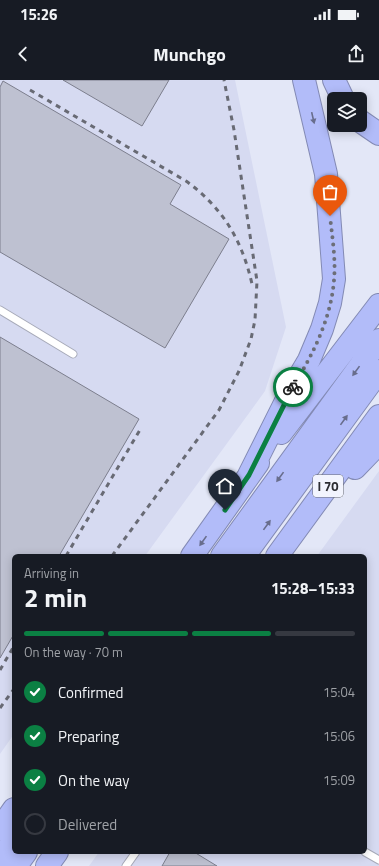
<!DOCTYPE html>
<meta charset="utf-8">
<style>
body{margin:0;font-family:"Titillium Web",sans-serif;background:#242831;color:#f1f3f6;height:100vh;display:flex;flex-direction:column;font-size:15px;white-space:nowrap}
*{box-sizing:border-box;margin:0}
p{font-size:13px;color:#9ea1a6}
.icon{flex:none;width:22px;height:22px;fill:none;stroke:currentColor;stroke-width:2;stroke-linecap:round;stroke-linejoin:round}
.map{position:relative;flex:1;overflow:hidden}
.drawer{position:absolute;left:12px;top:474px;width:355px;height:300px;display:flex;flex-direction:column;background:#171b24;border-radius:6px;box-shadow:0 2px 10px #0003}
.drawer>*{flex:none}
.buttons{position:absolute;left:327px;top:12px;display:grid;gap:8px}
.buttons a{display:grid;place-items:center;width:40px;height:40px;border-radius:6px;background:#171b24;box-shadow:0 2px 10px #0003;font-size:20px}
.pin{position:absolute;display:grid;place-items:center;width:34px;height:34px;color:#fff;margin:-41px -17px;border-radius:50% 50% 50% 0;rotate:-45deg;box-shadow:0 0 4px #0007}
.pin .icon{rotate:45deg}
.courier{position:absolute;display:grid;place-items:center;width:40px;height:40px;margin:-20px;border:3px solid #0b8043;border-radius:50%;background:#fff;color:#222;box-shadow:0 1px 5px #0007}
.headline em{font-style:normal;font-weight:700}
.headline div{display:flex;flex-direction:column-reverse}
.headline{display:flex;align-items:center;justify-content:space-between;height:68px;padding:0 12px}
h1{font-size:26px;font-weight:700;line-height:30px}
.bar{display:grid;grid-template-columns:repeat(4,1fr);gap:6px 4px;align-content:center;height:48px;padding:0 12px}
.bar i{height:5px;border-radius:3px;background:#363941}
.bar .current{background:#0b8043}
.bar p{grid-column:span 4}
ol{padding:0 12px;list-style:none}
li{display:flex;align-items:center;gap:12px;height:44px}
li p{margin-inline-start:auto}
li .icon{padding:4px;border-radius:50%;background:#0b8043;color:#fff;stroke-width:4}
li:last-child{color:#9ea1a6}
li i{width:22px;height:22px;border:2px solid #363941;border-radius:50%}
.status{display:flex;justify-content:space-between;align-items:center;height:28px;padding:0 20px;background:#171b24;direction:ltr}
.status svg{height:11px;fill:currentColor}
header{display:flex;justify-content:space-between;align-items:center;height:52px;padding:0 12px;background:#171b24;font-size:18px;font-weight:700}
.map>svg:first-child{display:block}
.built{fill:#d6daf1}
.building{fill:#bec1d1;stroke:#7c7e8d}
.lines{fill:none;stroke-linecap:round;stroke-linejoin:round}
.lane-casing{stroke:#a7aab9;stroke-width:9}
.highway-casing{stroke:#838ab4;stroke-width:24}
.lane{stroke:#fff;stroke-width:7}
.highway{stroke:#b2bcf9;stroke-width:22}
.rail{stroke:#686a74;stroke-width:3;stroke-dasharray:5 5;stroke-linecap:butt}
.oneway{fill:#686d8c}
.done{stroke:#6c6e78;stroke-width:4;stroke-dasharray:0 7.2}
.route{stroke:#0b8043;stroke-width:5}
.labels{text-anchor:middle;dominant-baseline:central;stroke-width:4;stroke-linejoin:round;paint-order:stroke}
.shield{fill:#f2f4fe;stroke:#676970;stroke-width:1}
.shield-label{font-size:13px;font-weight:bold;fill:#2c2d33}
</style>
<div class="status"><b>15:26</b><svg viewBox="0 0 49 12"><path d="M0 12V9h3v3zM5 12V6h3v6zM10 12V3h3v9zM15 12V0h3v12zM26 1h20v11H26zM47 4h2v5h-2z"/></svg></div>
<header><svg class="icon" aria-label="back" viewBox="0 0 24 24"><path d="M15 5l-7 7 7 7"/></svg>Munchgo<svg class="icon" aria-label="share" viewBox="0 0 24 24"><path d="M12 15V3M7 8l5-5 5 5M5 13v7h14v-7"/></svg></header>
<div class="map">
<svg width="379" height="786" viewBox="0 0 379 786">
<rect width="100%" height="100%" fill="#e3e7f7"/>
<!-- built -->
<path class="built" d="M0,0H235L286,247L265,311L145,476H14V654L0,674Z
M379,391V786H89L99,772H365V476H317Z"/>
<!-- building -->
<path class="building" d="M63,0H169L142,46Z
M3,1L181,105L170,124L229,159L165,268L0,172V7Z
M0,257L139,339L59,476H14V554L0,578Z
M170,772H194L217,786H162Z"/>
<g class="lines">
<!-- lane casing -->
<g class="lane-casing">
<path id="lane" d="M0,230L73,274
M365,772L379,780
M126,786L136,772"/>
</g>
<!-- highway casing -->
<g class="highway-casing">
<path id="highway" d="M334,0L343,19
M360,41L379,54
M281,353L379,225
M355,388L379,363
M249,395L293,307L309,280L322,249L330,223L334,199L326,94L304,0
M192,476L258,383
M222,476L379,260
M244,476L379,291
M277,476L379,336
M0,749L14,729
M0,779L14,760
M16,786L26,772
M47,786L57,772"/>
</g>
<!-- lane -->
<use href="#lane" class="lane"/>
<!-- highway -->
<use href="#highway" class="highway"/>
<!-- rail -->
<path class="rail" d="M30,10L186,101C223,128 242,160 252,204
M66,476L141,348
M112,476L219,330L239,291L251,259L255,240L257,201L234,50L224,0
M0,590L14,566
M0,628L14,609"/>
</g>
<!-- one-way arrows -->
<defs><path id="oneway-solid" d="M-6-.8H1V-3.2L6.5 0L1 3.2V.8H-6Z"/></defs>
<g class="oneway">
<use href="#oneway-solid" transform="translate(313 38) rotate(77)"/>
<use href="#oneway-solid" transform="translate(356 291) rotate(126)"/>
<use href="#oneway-solid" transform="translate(344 340) rotate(-54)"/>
<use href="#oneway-solid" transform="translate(280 397) rotate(126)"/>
<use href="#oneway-solid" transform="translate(267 445) rotate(-54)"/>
<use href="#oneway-solid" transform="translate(203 461) rotate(125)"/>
</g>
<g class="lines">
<!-- done -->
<path class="done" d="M293,307C313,274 331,239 334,200C336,179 332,156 330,136"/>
<!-- route -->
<path class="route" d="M225,430L249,395L293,307"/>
</g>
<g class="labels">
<!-- shield labels -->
<rect class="shield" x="313" y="395" width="30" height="22" rx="3"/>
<g class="shield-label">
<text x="328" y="406">I 70</text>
</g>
</g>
</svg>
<div class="buttons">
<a><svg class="icon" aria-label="layers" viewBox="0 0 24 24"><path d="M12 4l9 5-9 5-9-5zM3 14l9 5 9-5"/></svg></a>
</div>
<div class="pin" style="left:330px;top:136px;background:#ea580c"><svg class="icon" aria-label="bag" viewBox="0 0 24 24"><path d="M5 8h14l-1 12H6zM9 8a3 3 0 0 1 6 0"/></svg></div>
<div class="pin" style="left:225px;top:430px;background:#1f2937"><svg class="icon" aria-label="home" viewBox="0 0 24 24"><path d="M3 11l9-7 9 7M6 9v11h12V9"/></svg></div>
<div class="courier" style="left:293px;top:307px"><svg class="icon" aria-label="bike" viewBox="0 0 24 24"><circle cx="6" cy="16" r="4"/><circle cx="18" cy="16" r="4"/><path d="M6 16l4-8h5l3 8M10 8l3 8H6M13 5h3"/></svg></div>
<section class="drawer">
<div class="headline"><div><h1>2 min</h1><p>Arriving in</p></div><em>15:28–15:33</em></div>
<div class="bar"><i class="current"></i><i class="current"></i><i class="current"></i><i></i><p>On the way · 70 m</p></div>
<ol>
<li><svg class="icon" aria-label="check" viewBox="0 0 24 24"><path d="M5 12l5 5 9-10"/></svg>Confirmed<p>15:04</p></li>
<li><svg class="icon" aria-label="check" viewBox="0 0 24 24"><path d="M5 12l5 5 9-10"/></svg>Preparing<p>15:06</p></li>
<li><svg class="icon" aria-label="check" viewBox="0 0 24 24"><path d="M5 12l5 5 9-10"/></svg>On the way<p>15:09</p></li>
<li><i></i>Delivered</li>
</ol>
</section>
</div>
